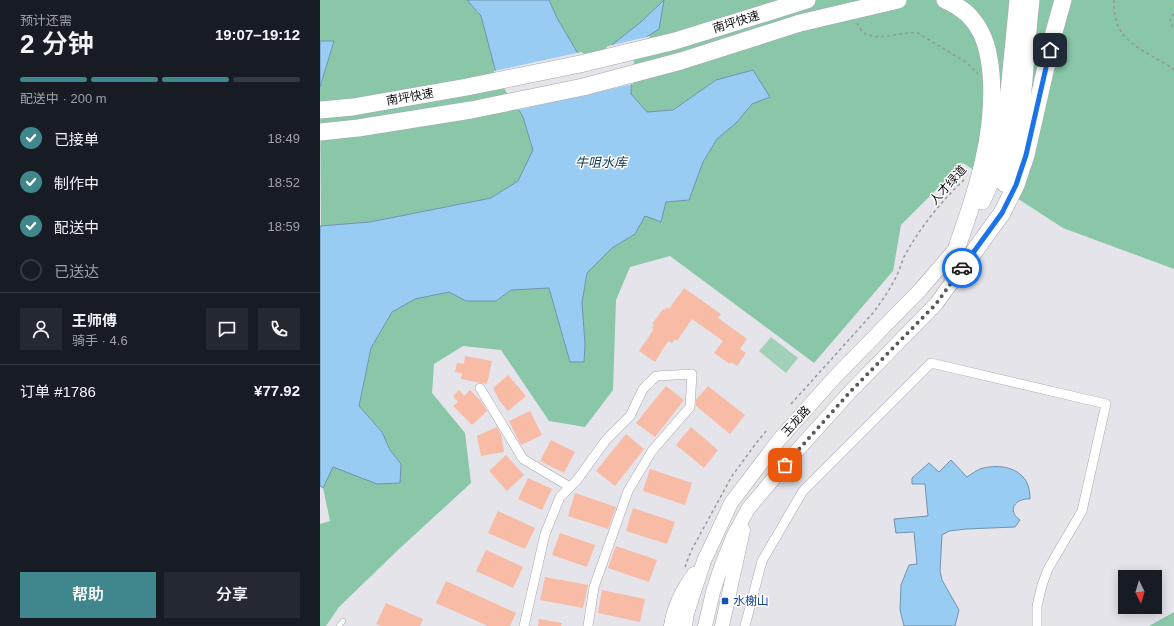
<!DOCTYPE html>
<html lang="zh">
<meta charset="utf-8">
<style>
body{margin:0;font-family:Helvetica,"Noto Sans SC",sans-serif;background:#242831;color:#f1f3f6;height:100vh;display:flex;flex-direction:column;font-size:15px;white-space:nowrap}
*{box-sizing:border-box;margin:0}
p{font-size:13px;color:#9ea1a6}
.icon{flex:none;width:22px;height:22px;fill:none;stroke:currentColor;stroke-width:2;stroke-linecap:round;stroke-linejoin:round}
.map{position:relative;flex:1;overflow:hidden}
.drawer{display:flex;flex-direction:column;background:#171b24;width:320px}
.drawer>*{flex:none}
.needle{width:26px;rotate:175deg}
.fabs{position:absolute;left:798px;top:570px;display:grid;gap:8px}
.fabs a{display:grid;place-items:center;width:44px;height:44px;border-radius:0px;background:#171b24;box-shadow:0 2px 10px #0003;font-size:20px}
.pin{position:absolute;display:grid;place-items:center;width:34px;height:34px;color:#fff;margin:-17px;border-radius:8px;box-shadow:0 2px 6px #0006}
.courier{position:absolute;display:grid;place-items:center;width:40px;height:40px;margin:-20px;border:3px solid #1a73e8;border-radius:50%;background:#fff;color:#222;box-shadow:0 1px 5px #0007}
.overview em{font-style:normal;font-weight:600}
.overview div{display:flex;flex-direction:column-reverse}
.overview{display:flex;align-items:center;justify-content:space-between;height:68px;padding:0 20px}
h1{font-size:26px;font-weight:600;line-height:30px}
.bar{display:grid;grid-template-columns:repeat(4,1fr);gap:6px 4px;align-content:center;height:48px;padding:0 20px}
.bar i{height:5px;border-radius:3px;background:#363941}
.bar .active{background:#3f878c}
.bar p{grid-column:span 4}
.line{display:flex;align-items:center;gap:10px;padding:0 20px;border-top:1px solid #363941}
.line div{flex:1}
.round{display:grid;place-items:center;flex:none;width:42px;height:42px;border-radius:0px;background:#242831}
ol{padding:0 20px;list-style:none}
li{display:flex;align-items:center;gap:12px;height:44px}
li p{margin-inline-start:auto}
li .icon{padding:4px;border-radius:50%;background:#3f878c;color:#fff;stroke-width:4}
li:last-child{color:#9ea1a6}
li i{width:22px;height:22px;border:2px solid #363941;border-radius:50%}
.action{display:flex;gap:8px;margin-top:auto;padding:8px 20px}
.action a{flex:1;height:46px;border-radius:0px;background:#3f878c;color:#fff;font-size:16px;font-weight:600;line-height:46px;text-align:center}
.action a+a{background:#242831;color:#f1f3f6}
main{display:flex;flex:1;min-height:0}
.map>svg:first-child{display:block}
.green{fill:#a1d0b8}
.forest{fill:#8ac7a9}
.water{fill:#99ccf3;stroke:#6f93af}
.pier{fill:#e5e4ea}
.building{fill:#f7bba6}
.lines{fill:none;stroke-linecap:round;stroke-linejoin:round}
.lane-casing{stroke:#a6a6ab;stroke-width:5.5}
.street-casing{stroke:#a6a6ab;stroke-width:10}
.primary-casing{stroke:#a6a6ab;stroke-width:15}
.highway-casing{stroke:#a6a6ab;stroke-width:18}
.path{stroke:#97969b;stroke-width:1.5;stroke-dasharray:3 3;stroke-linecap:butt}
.lane{stroke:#fff;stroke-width:4.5}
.street{stroke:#fff;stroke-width:9}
.primary{stroke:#fff;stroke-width:14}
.highway{stroke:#fff;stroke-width:17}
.highway-bridge-casing{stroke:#a6a6ab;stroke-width:18;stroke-linecap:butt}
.highway-bridge{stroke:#fff;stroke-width:17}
.done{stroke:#59585c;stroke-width:4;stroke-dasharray:0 7.2}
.route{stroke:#1a73e8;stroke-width:5}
.transit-dot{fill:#1a4fb4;stroke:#fff;stroke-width:1.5}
.labels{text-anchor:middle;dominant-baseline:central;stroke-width:3;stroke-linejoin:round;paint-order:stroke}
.street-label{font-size:12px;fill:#0d0d0f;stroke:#fff}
.transit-label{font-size:12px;fill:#164399;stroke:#fff;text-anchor:start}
.water-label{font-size:13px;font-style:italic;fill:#07314b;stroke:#fff}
</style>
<main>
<section class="drawer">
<div class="overview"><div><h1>2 分钟</h1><p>预计还需</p></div><em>19:07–19:12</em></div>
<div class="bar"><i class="active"></i><i class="active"></i><i class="active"></i><i></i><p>配送中 · 200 m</p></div>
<ol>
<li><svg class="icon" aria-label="check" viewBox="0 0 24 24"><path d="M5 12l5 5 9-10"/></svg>已接单<p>18:49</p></li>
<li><svg class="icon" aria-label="check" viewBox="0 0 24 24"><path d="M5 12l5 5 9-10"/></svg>制作中<p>18:52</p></li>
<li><svg class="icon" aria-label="check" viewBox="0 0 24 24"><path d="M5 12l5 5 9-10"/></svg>配送中<p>18:59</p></li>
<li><i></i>已送达</li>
</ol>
<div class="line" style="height:72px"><a class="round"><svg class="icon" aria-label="person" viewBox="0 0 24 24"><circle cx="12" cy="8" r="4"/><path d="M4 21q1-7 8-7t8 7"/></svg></a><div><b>王师傅</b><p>骑手 · 4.6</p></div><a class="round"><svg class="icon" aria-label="chat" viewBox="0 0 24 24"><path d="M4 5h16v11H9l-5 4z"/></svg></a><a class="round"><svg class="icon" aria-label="phone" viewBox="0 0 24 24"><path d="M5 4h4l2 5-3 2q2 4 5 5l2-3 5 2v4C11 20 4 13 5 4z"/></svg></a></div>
<div class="line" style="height:52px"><div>订单 #1786</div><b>¥77.92</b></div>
<div class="action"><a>帮助</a><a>分享</a></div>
</section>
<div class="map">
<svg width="854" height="626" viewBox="0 0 854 626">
<rect width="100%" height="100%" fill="#e5e4ea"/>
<!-- green -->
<path class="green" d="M451,337L478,358L466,373L439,351Z"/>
<!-- forest -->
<path class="forest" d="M0,0H147L161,16L175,69L203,117L213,150L198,181L171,198L50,222L1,227L0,87L14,41H0Z
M229,0H854V269L743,228L643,163L581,225L573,271L494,363L350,256L310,267L296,300L293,390L265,427L229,421L181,350L143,346L114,364L112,393L145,433L151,483L78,550L19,607L6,626H0V524L10,521L3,488L0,486L3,488L12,466L81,464L70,450L62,432L39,406L51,348L72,312L95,299L129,292L146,301H176L191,290L229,288L250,362L265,344L262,303L267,273L292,248L315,234L325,215L346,202L369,200L383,162L397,139L416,123L432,104L450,97L396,80L353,110L327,112L311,94L312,57L344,1L276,63L257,52L237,18Z
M854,612V626H829Z"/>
<!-- water -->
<path class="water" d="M147,0H229L237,18L257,52L276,62L293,44L321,22L344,0L339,29L325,38L312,57L311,94L327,112L353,110L396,80L433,70L450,97L432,104L416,123L397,139L383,162L369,200L346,202L341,222L325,216L315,234L292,248L267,273L262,303L265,344L264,362H250L229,288L191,290L176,301H146L129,292L95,299L72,312L51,348L39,406L62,432L70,450L81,464L80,483L57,484L13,467L3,488L0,486V226L50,222L171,198L198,181L213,150L203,117L175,69L161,16Z
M0,41H14L0,87Z
M631,460L647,477C651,474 656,471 660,469C676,464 697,466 706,481C709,486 710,493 710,499C696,498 686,510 700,520L695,527L646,529L629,531L622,535L620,571L622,580L639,610L635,626H584L580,610L581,585L589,565L597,564L594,532L576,533L574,519L608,516L605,484H592V478L609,463L619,472Z"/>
<!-- pier -->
<path class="pier" d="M331,36L326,40L314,57L313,84L197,110L174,71L261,52L275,60L288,46Z"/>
<!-- building -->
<path class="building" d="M364,288L401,314L398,318L427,339L420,349L426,353L417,366L411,362L410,364L394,353L403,341L372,319L357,341L355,339L352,343L348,341L335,362L319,351L334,329L332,328L334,325L332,324L343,309L345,310L347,307L349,309Z
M145,356L172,361L167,384L141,379L142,373L135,372L137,363L144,364Z
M188,375L206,396L188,411L179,400L173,388Z
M346,386L364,400L335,437L316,423Z
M388,386L425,415L410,434L376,406V400Z
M139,390L144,396L150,390L160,400L167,411L152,425L133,406L138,402L133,396Z
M210,411L222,435L201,445L189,421Z
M177,427L181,434L184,452L161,456L157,436Z
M371,427L398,450L384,468L356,445Z
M306,434L324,449L295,486L276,471Z
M231,440L255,452L244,473L220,461Z
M186,455L204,475L187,491L169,471Z
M330,469L372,483L365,505L323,491Z
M208,478L232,489L222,510L198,499Z
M255,493L296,507L288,529L248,516Z
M313,508L355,522L347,544L306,531Z
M178,511L215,528L205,549L168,533Z
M240,533L275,545L267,567L232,555Z
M296,546L337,560L329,582L288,568Z
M166,550L203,567L193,588L156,571Z
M225,577L268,585L263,608L220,600Z
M126,581L196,613L190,626H168L116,603Z
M282,590L325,599L320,622L278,613Z
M66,603L103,619L100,626H61L56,624Z
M219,619L242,623L241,626H218Z"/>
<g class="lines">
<!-- lane casing -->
<g class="lane-casing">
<path id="lane" d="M19,626L23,621"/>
</g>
<!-- street casing -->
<g class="street-casing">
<path id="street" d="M160,388L203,459L250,487
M204,626L225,534L240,497L257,480L286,440L310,416L323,389L336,376L372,374L370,407L332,451L308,491L274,587L268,626
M425,626L442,561L483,491L611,363L786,404L762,511L728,569L722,585L717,606V626"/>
</g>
<!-- primary casing -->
<g class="primary-casing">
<path id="primary" d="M351,626C354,607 363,589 374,574
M365,626L367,613L384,561L411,503L458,441L514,378L601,289L637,247
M385,626L393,592L401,567L413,537L428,509L474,454L530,392L616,304L651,256
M402,626L423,530"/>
</g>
<!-- highway casing -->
<g class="highway-casing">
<path id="highway" d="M625,0C635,5 645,10 652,19C665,34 669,53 671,73C676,133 657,191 637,247
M0,110L33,107L147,87L260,64L355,41L487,0
M0,132L38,128L151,110L263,87L361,61L480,23
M684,183C697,149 700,116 704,80C706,53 708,27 711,0
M662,201L675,171L683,143L687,112L698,0
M651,256L682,213L696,185L706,155L733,36L743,0"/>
</g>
<!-- path -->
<path class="path" d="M794,0C794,6 794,13 796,19C801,46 836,55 854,70
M854,14L851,16C850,21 850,24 854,28
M537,23C539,26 541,31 544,33C559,42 582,31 598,33L647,63L658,74
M471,404L553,313C561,302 569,291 575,279C579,272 581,264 584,257C598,230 623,199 645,179
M365,567L371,551L412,476L437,442L447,430"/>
<!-- lane -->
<use href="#lane" class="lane"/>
<!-- street -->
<use href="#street" class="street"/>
<!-- primary -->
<use href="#primary" class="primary"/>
<!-- highway -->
<use href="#highway" class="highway"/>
<!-- highway-bridge casing -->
<g class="highway-bridge-casing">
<path id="highway-bridge" d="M480,23L578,0"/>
</g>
<!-- highway-bridge -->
<use href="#highway-bridge" class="highway-bridge"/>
</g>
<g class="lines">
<!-- done -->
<path class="done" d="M465,465L530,392L616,304L642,268"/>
<!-- route -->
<path class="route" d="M642,268L682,213L696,185L706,155L730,50"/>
</g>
<!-- markers -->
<rect class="transit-dot" x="401" y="597" width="8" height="8" rx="2"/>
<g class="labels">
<!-- street labels -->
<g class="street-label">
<text transform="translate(416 22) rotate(-17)">南坪快速</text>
<text transform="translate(90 97) rotate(-10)">南坪快速</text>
<text transform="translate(628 185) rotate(-48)">人才绿道</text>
<text transform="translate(476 421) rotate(-48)">玉龙路</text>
</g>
<!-- transit labels -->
<g class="transit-label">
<text x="413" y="601">水榭山</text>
</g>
<!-- water labels -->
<g class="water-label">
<text x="281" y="162">牛咀水库</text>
</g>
</g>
</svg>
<div class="fabs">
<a><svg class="needle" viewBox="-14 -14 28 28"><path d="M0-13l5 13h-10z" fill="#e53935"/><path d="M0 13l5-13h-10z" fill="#9ea1a6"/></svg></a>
</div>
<div class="pin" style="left:465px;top:465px;background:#ea580c"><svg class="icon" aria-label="bag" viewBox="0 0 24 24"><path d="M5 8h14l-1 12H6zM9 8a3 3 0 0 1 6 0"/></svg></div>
<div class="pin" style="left:730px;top:50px;background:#1f2937"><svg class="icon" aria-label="home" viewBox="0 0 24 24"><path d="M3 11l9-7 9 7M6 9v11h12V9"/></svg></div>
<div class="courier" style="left:642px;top:268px"><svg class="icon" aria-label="car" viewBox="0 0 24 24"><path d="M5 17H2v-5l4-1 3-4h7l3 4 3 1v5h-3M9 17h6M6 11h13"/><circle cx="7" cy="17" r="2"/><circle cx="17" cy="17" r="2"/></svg></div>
</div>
</main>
